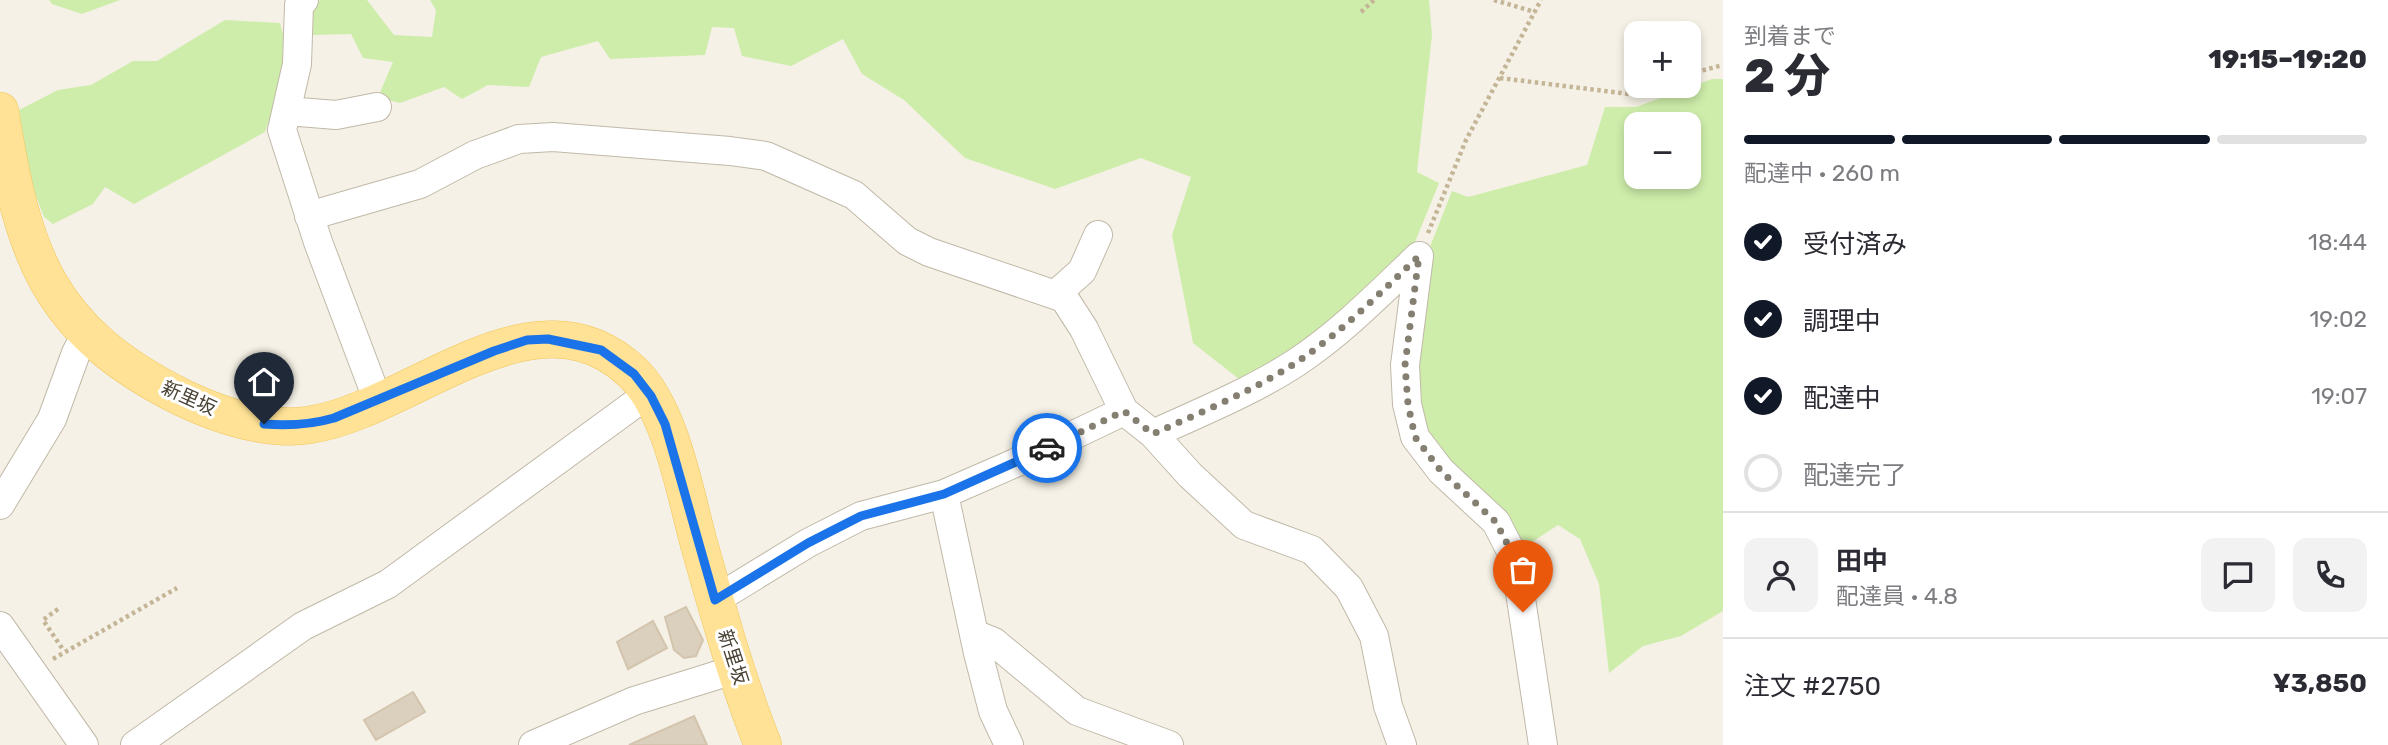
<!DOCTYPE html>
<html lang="ja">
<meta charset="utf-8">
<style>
body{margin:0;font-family:Rubik,"Noto Sans JP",sans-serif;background:#f2f2f3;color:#2b2b33;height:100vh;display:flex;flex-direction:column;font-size:26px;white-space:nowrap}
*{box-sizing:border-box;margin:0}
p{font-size:23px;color:#7c7c81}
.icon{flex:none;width:38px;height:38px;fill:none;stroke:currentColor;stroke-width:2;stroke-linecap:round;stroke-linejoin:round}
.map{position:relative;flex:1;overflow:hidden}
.sheet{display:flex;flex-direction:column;background:#fff;width:665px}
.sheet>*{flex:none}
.buttons{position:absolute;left:1624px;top:21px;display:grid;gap:14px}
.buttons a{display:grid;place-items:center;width:77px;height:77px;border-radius:14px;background:#fff;box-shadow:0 4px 10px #0003;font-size:35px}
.pin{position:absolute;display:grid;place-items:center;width:60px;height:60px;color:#fff;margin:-72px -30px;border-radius:50% 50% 50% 0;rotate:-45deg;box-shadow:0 0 7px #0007}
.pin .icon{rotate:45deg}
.courier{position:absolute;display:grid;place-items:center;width:70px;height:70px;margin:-35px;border:5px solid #1a73e8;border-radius:50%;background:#fff;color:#222;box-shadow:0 2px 9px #0007}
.head em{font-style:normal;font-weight:800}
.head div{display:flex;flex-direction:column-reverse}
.head{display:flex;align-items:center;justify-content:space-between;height:119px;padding:0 21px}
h1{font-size:46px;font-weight:800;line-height:52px}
.bar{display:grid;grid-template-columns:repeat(4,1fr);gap:10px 7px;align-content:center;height:84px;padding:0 21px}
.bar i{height:9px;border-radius:5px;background:#e1e1e2}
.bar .selected{background:#111827}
.bar p{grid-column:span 4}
.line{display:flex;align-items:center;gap:18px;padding:0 21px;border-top:2px solid #e1e1e2}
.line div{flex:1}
.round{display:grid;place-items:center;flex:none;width:74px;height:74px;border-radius:14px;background:#f2f2f3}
ol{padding:0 21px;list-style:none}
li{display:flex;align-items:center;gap:21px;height:77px}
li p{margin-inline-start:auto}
li .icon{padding:7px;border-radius:50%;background:#111827;color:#fff;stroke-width:4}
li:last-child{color:#7c7c81}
li i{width:38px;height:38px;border:4px solid #e1e1e2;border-radius:50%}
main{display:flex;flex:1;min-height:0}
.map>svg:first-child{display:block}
.green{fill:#ceedaa;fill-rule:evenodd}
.building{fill:#dbcfbd;stroke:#d3c5ad;stroke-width:2}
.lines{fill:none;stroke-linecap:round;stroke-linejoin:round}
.minor-casing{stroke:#c1b9a8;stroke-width:30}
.major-casing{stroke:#f0c558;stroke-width:38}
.path{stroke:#c5b597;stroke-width:4.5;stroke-dasharray:3.5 3.5;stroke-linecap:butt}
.minor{stroke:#fff;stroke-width:28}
.major{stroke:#ffe295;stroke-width:37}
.done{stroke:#857f72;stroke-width:7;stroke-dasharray:0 12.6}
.route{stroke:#1a73e8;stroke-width:9}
.labels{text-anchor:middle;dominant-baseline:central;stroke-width:6;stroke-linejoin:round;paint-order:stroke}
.street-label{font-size:19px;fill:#484134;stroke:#fff}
</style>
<main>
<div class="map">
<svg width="1723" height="745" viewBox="0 0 1723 745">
<rect width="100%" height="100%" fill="#f5f1e6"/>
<!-- green -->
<path class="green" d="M49,0H120L82,14L52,4Z
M320,0H367L394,35L432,37L436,10L430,0H1429L1432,35L1417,172L1439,183L1411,252L1282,362L1239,379L1193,343L1172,235L1191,177L1141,158L1055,189L965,158L904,100L862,74L843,39L791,66L742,56L734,28L712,27L705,55L610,59L598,41L541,57L529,87L488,85L462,99L444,87L400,103L378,97L393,62L363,58L351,34L313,35L308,13Z
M225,20L280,23L287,49L283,77L265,132L134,204L105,187L93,204L53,224L44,217L31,183L19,110L58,90L91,85L133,61H157Z
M1712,79H1723V611L1681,636L1643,646L1609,673L1599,584L1580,539L1558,525L1526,546L1505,512L1426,438L1413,395L1426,257L1452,191L1468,197L1587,165L1605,107H1636ZM1636,124H1689V177H1636Z"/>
<!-- building -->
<path class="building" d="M686,607L703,640L696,656L684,658L674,650L665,617Z
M653,621L667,648L628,669L617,642Z
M413,692L425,712L376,740L364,720Z
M694,716L707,745H629Z"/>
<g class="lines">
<!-- minor casing -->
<g class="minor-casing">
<path id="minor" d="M304,0L299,5L297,64L282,130L318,242L378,401
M287,111L336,115L377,107
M309,216L420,184L475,155L519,139L553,137L730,151L766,156L854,195L907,241L929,252L1064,298L1084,329L1124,411L1153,434L1190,475L1244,525L1312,550L1349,588L1374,636L1388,706L1402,745
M1419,256L1405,365L1407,404L1415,437L1441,471L1496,522L1515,559L1543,745
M1055,295L1082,271L1098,235
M1153,434C1201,412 1253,391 1297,362C1342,332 1380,293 1419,256
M944,494L1015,463L1124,411
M0,505L52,419L76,353L86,334
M715,600L808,543L861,516L944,494L978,653L993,711L1009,745
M0,626L84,745
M974,634L994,642L1077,711L1169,745
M135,745L303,626L388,584L633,405L651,396
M533,745L634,701L737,669"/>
</g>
<!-- major casing -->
<g class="major-casing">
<path id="major" d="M0,111C23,254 46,330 183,398C221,416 268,431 309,425C411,410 535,280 632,372C671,409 685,493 699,544C718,611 737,680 763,745"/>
</g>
<!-- path -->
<path class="path" d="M1494,0L1535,12
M1361,12L1374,0
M1689,74L1723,65
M1500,78L1629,94L1652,86
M1428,233L1466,140L1541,0
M58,609L43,620L64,651
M53,659L177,588"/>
<!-- minor -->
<use href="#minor" class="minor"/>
<!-- major -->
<use href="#major" class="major"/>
</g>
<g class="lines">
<!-- done -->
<path class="done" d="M1047,448L1124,411L1153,434C1201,412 1253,391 1297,362C1342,332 1380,293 1419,256L1405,365L1408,404L1415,437L1441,471L1496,522L1515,559L1523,612"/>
<!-- route -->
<path class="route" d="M264,424C289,426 310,425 334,418L494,351L527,340L548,339L601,350L634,374L651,396L665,424L715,600L808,543L861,516L944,494L1047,448"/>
</g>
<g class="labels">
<!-- street labels -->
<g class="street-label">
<text transform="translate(189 398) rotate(24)">新里坂</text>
<text transform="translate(733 657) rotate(72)">新里坂</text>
</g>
</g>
</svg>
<div class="buttons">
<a>+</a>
<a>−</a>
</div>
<div class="pin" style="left:1523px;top:612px;background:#ea580c"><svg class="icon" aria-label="bag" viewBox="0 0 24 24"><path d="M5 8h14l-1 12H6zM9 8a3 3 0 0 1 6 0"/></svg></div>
<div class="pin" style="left:264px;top:424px;background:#1f2937"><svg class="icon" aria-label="home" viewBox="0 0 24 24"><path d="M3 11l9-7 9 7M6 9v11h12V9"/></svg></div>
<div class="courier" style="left:1047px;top:448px"><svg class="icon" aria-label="car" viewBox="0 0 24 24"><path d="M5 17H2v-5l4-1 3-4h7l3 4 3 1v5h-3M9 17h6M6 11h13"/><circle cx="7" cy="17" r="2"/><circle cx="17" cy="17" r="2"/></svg></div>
</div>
<section class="sheet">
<div class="head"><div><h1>2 分</h1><p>到着まで</p></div><em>19:15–19:20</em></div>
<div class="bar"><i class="selected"></i><i class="selected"></i><i class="selected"></i><i></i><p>配達中 · 260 m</p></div>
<ol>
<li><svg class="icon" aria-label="check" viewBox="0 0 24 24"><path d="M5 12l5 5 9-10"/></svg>受付済み<p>18:44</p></li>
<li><svg class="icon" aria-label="check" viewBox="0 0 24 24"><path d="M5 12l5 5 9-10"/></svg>調理中<p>19:02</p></li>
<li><svg class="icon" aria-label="check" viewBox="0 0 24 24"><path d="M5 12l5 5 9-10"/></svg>配達中<p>19:07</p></li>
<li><i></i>配達完了</li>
</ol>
<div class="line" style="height:126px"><a class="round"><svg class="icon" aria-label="person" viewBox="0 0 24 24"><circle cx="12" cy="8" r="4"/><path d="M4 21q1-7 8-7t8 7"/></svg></a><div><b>田中</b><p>配達員 · 4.8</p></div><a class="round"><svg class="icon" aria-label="chat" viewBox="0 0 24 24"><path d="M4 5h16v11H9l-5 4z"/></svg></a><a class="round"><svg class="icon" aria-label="phone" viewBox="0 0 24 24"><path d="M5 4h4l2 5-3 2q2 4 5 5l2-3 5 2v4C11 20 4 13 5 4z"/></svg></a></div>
<div class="line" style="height:91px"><div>注文 #2750</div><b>¥3,850</b></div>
</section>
</main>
